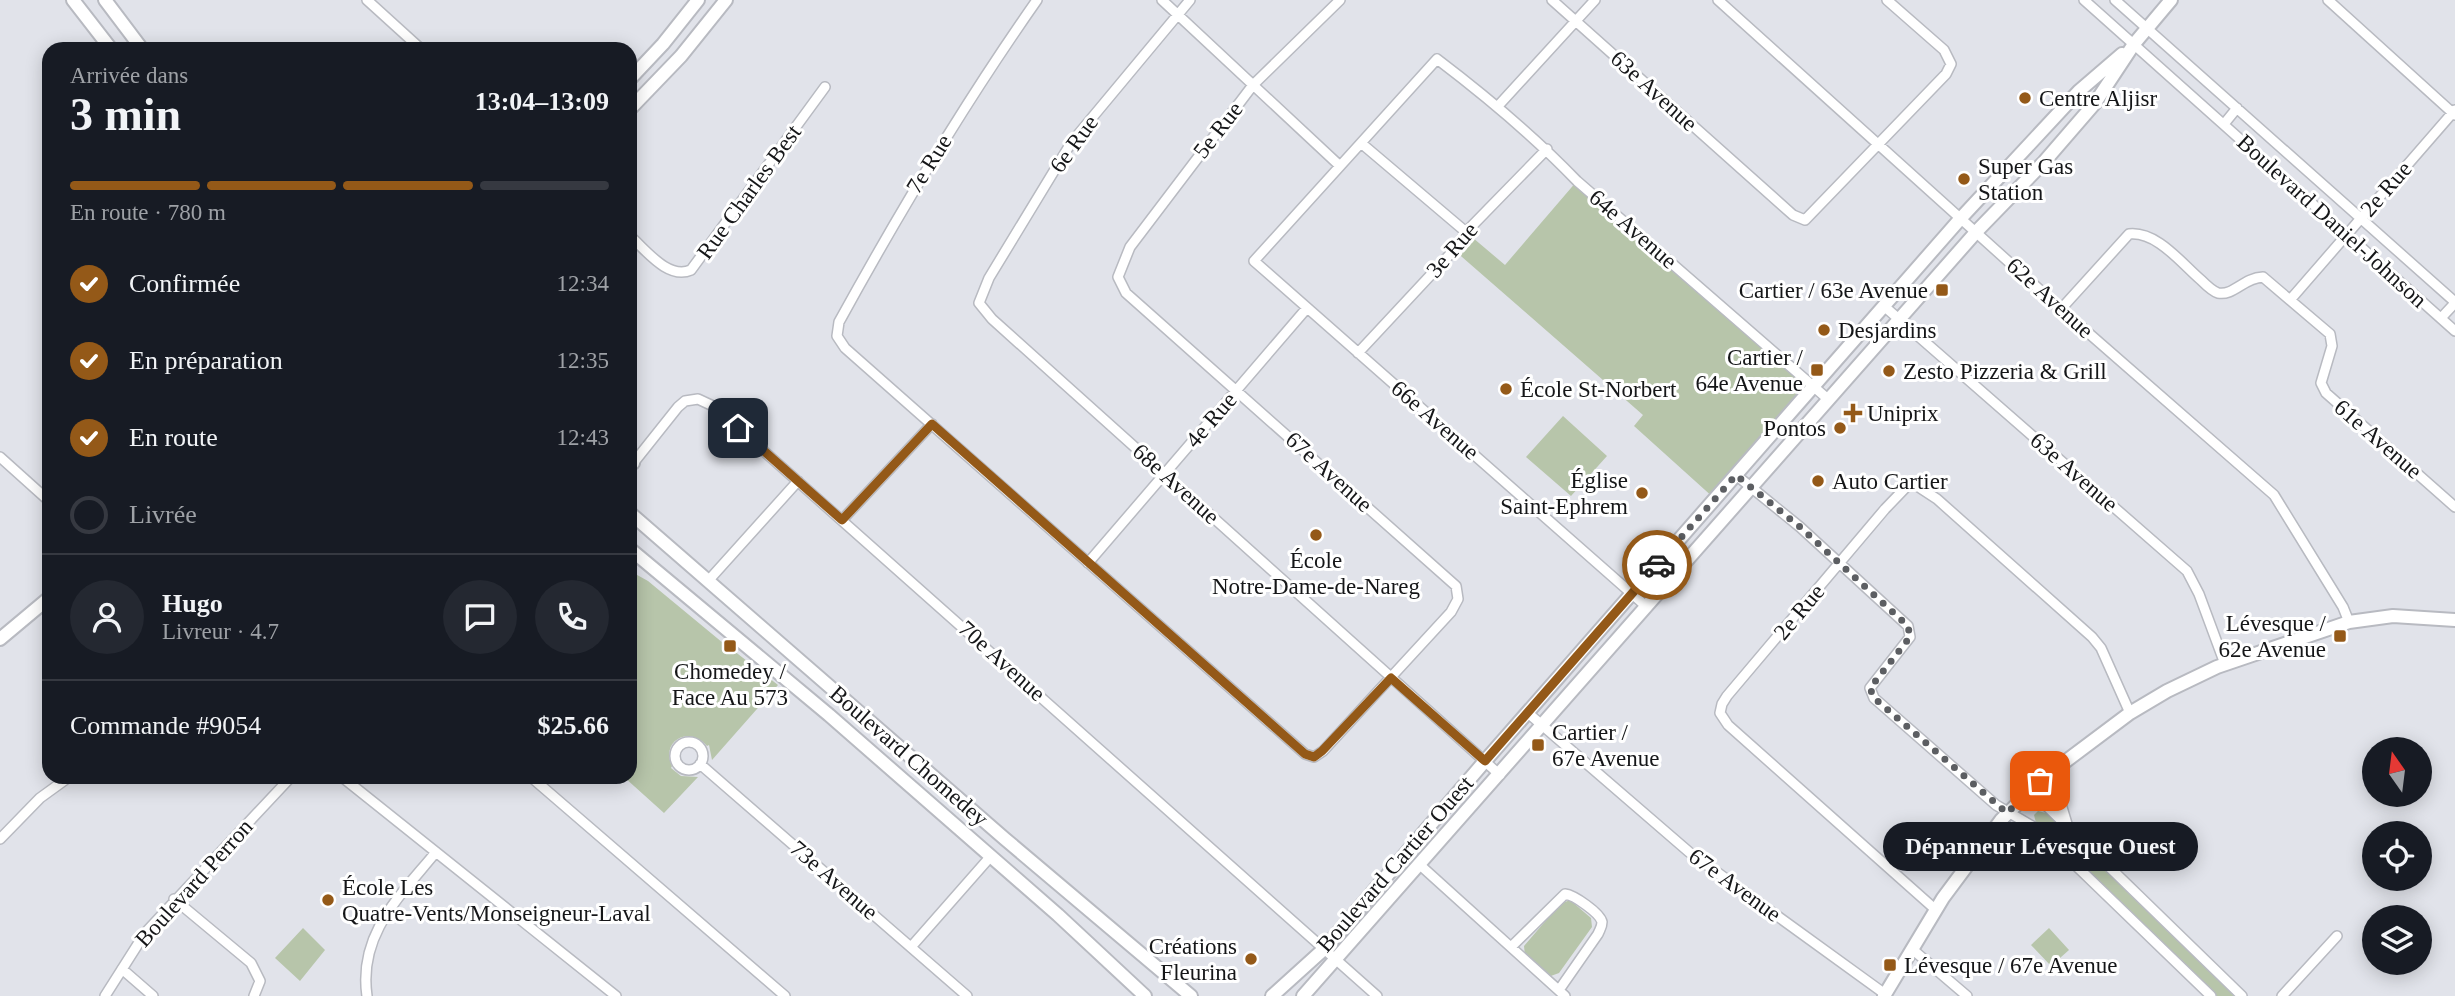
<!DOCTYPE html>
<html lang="fr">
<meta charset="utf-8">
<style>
body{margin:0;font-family:"Times New Roman",serif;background:#242831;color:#f1f3f6;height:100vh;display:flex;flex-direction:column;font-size:26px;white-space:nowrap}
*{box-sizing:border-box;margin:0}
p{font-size:23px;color:#9ea1a6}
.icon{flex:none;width:38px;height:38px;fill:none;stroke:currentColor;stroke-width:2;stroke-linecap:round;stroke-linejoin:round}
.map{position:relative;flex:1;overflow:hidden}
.sheet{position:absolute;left:42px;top:42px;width:595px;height:742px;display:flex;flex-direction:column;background:#171b24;border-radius:21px;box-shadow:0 4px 18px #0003}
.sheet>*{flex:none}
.needle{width:46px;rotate:346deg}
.buttons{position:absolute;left:2362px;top:737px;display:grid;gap:14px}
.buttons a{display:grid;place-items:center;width:70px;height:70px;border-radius:50%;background:#171b24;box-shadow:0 4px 18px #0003;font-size:35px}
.pin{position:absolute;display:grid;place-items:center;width:60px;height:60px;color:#fff;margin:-30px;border-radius:14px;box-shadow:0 4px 10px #0006}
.courier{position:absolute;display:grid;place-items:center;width:70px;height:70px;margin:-35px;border:5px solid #945918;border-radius:50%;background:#fff;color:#222;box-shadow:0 2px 9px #0007}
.bubble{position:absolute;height:49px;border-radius:24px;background:#171b24;box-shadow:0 4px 18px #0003;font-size:23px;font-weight:800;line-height:49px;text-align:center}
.summary em{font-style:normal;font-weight:800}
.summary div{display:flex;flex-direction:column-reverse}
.summary{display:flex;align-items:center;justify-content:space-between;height:119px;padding:0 28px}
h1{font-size:46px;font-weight:800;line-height:52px}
.bar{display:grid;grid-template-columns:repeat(4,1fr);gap:10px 7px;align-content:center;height:84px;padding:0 28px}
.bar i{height:9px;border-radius:5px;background:#363941}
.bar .on{background:#945918}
.bar p{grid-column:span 4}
.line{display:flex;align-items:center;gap:18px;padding:0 28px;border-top:2px solid #363941}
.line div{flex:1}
.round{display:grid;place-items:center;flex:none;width:74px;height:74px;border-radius:37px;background:#242831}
ol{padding:0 28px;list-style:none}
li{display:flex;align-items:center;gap:21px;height:77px}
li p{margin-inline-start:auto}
li .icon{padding:7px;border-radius:50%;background:#945918;color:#fff;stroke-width:4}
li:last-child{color:#9ea1a6}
li i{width:38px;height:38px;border:4px solid #363941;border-radius:50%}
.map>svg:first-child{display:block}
.green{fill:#b7c5aa}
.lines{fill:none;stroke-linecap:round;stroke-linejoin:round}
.minor-casing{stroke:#b8bac1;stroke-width:12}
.tertiary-casing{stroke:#b8bac1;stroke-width:16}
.minor{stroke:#fff;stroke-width:9}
.tertiary{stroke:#fff;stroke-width:12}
.done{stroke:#5c5e62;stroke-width:7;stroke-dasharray:0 12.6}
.route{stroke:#945918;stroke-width:9}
.poi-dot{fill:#945918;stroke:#fff;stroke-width:2.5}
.labels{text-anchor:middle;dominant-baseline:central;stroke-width:6;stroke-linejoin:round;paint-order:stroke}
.street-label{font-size:23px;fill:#151618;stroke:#fff}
.poi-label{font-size:23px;fill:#151618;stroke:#fff;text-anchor:start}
</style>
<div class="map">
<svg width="2455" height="996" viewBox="0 0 2455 996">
<rect width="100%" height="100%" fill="#e1e3ea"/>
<!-- green -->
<path class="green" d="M1577,181L1813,387L1715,499L1634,426L1643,415L1454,250L1466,232L1505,265Z
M1563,416L1607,456L1571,496L1526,457Z
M630,571L648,581L723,643L722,646L727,650L729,647L778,685L712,760L709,745L707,746C689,725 660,741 672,766L671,768L681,776L698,777L664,813L624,777H630Z
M2038,811L2046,813L2237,996H2217L2036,823L2034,815Z
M1570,900L1591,918L1592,927L1559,973L1548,977L1525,956L1524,946L1560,904Z
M303,928L325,950L300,981L275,958Z
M2049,928L2069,950L2051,966L2031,945Z"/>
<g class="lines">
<!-- minor casing -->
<g class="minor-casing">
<path id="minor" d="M367,0L421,49
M1037,0C964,104 900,211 839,322L837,336L845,348L1305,754L1314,757L1323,751L1451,612L1458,599L1456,586L1126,293L1118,277L1130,247L1253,85L1340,0
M1162,0L1340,166
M1190,0L1071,143L989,278L979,303L992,319L1500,775
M1552,0L1793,215L1805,220L1946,74L1951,64L1944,50L1887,0
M1718,0L2061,309L2274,495L2343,607L2349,622
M2084,0L2455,331
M2115,0L2455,302
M2328,0L2455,115
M1498,106L1595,0
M2224,124L2237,108
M1361,143L1466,232
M630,236C646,250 668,280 691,270L825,87
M2290,300L2455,110
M1885,307L2187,571L2199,594L2225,664
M2061,309L2129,234C2157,231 2181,263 2201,280C2206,285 2212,291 2218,293C2234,296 2243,278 2263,277L2330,334L2332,346L2321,383L2326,393L2455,507
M2441,318L2455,303
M1358,353L1454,250L1466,232L1547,149
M0,457L49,501
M631,466L678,407L685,401L698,399L713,406L1377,996
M1736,475L1800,527L1908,626L1910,637L1870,688L1874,698L1996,805L2039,830L2211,996
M842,520L932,424
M1088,563L1307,308
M708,581L798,481
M1647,607L1254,261L1437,59C1487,97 1533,135 1577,181L1829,400
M1528,713L1689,852L1885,994
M675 756a14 14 0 1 1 28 0a14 14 0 1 1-28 0Z
M700,764L967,996
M2058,766L2061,804L2068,827
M342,777L616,996
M531,777L785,996
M2030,790L2242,996
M0,839L40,798L69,777
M1420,865L1565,996
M174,899L251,963L260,981L254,996
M1936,910L1728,725L1720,713L1722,704L1727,696L1885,509L1911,482L1937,499L2092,637L2101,648L2130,713
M911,947L991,856
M1511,947L1565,894C1574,895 1600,913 1602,922C1602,927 1600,929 1598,934L1559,990
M1912,949L1967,996
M122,969L153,996
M105,996L145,933L291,777
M367,996C358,934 400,896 436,852
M2282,996L2337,936"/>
</g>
<!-- tertiary casing -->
<g class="tertiary-casing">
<path id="tertiary" d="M73,0L111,49
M105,0L142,49
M630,79L663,44L698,0
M630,109L681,56L726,0
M630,464L633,463
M630,513L1005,839L1191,996
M630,549L829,715L1058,915L1145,996
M0,639L49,598
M1272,996L1324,949L1485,761L1961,218L2079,91L2122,54
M1303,996L1977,231L2044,162L2095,103L2134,44L2171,0
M1884,996L1943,898L2001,820L2046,776L2130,713L2167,691L2217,667L2349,622L2393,616L2455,620"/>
</g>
<!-- minor -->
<use href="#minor" class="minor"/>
<!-- tertiary -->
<use href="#tertiary" class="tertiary"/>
</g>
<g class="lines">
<!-- done -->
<path class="done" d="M1657,565L1736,475L1800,527L1908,626L1910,637L1870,688L1874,698L2007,813L2040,781"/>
<!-- route -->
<path class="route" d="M738,428L842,520L932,424L1305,754L1314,757L1322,751L1391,678L1485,761L1657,565"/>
</g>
<!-- markers -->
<g class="poi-dot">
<circle cx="2025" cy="98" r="7"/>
<circle cx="1964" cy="179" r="7"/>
<rect x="1935" y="283" width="14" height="14" rx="3.5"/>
<circle cx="1824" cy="330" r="7"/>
<rect x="1810" y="363" width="14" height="14" rx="3.5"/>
<circle cx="1889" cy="371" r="7"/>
<circle cx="1506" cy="389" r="7"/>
<path d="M1849.5 402.5h7v7h7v7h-7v7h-7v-7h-7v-7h7z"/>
<circle cx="1840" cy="428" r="7"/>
<circle cx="1818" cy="481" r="7"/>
<circle cx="1642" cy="493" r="7"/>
<circle cx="1316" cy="535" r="7"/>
<rect x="2333" y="629" width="14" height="14" rx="3.5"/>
<rect x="723" y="639" width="14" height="14" rx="3.5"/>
<rect x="1531" y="738" width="14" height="14" rx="3.5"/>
<circle cx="328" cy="900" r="7"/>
<circle cx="1251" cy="959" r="7"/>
<rect x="1883" y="958" width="14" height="14" rx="3.5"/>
</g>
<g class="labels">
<!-- street labels -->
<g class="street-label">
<text transform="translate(1654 91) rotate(42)">63e Avenue</text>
<text transform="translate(1218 130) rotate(-52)">5e Rue</text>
<text transform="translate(1074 144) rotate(-54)">6e Rue</text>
<text transform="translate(929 164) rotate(-58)">7e Rue</text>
<text transform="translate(2386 189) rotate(-49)">2e Rue</text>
<text transform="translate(749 192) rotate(-54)">Rue Charles Best</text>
<text transform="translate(2332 221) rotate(42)">Boulevard Daniel-Johnson</text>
<text transform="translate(1633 229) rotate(41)">64e Avenue</text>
<text transform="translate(1452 250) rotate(-49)">3e Rue</text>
<text transform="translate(2050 298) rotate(42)">62e Avenue</text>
<text transform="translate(1211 420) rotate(-49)">4e Rue</text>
<text transform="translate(1435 420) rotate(41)">66e Avenue</text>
<text transform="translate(2378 439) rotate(41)">61e Avenue</text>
<text transform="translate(1329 472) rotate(42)">67e Avenue</text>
<text transform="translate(2074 472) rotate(41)">63e Avenue</text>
<text transform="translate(1176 484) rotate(42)">68e Avenue</text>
<text transform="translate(1799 612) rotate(-50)">2e Rue</text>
<text transform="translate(1002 661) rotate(42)">70e Avenue</text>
<text transform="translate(909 756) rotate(41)">Boulevard Chomedey</text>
<text transform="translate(1395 864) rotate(-49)">Boulevard Cartier Ouest</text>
<text transform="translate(834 880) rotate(41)">73e Avenue</text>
<text transform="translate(194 883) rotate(-48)">Boulevard Perron</text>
<text transform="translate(1735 885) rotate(36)">67e Avenue</text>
</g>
<!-- poi labels -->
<g class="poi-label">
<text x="2039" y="98">Centre Aljisr</text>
<text x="1978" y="166">Super Gas<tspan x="1978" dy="26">Station</tspan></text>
<text x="1928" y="290" text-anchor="end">Cartier / 63e Avenue</text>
<text x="1838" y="330">Desjardins</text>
<text x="1803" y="357" text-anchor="end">Cartier /<tspan x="1803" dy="26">64e Avenue</tspan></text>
<text x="1903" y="371">Zesto Pizzeria &amp; Grill</text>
<text x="1520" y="389">École St-Norbert</text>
<text x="1867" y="413">Uniprix</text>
<text x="1826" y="428" text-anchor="end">Pontos</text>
<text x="1628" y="480" text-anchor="end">Église<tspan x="1628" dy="26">Saint-Ephrem</tspan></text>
<text x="1832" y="481">Auto Cartier</text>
<text x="1316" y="560" text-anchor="middle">École<tspan x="1316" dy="26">Notre-Dame-de-Nareg</tspan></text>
<text x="2326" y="623" text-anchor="end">Lévesque /<tspan x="2326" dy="26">62e Avenue</tspan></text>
<text x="730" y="671" text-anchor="middle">Chomedey /<tspan x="730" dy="26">Face Au 573</tspan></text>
<text x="1552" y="732">Cartier /<tspan x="1552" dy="26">67e Avenue</tspan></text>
<text x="342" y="887">École Les<tspan x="342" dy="26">Quatre-Vents/Monseigneur-Laval</tspan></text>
<text x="1237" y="946" text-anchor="end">Créations<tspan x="1237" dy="26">Fleurina</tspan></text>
<text x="1904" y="965">Lévesque / 67e Avenue</text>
</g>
</g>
</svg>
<div class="buttons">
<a><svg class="needle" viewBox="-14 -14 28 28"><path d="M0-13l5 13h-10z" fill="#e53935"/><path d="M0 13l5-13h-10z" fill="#9ea1a6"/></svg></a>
<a><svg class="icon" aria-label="locate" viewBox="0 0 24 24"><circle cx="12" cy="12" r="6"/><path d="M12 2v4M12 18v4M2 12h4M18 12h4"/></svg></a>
<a><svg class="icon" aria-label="layers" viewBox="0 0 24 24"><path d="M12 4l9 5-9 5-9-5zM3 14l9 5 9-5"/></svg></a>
</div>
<div class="pin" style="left:2040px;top:781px;background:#ea580c"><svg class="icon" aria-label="bag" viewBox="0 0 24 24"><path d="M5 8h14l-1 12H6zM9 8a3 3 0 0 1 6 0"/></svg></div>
<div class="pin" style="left:738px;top:428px;background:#1f2937"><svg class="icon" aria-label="home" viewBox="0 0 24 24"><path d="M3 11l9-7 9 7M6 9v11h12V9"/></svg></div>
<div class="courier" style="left:1657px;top:565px"><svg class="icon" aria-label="car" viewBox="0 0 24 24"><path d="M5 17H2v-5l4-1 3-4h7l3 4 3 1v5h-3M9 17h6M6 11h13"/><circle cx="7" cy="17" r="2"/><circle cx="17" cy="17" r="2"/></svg></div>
<div class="bubble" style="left:1883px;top:822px;width:315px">Dépanneur Lévesque Ouest</div>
<section class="sheet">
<div class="summary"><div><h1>3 min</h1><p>Arrivée dans</p></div><em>13:04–13:09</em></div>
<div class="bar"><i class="on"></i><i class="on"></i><i class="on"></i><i></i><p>En route · 780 m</p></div>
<ol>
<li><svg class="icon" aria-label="check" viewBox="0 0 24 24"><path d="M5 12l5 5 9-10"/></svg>Confirmée<p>12:34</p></li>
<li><svg class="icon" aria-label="check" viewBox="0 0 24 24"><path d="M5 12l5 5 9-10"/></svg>En préparation<p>12:35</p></li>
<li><svg class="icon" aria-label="check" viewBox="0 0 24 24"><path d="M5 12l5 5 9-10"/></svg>En route<p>12:43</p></li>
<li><i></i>Livrée</li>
</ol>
<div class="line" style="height:126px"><a class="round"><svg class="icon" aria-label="person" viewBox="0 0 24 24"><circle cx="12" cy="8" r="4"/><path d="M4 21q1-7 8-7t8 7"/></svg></a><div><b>Hugo</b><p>Livreur · 4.7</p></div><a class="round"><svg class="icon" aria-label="chat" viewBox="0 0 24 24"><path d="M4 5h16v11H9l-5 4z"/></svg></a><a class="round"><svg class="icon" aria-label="phone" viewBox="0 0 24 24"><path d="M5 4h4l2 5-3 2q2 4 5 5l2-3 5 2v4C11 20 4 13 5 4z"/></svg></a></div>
<div class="line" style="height:91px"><div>Commande #9054</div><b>$25.66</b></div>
</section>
</div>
